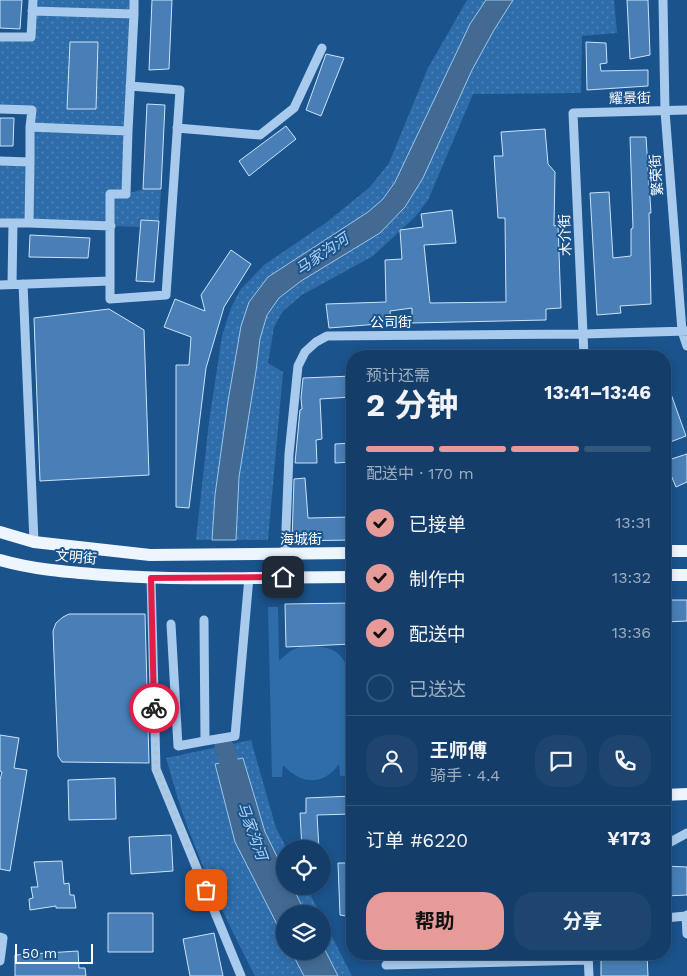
<!DOCTYPE html>
<html lang="zh">
<meta charset="utf-8">
<style>
body{margin:0;font-family:"Work Sans","Noto Sans SC",sans-serif;background:#1d456f;color:#f1f3f6;height:100vh;display:flex;flex-direction:column;font-size:19px;white-space:nowrap}
*{box-sizing:border-box;margin:0}
p{font-size:16px;color:#9daec0}
.icon{flex:none;width:28px;height:28px;fill:none;stroke:currentColor;stroke-width:2;stroke-linecap:round;stroke-linejoin:round}
.map{position:relative;flex:1;overflow:hidden}
.side{position:absolute;left:346px;top:350px;width:325px;height:610px;display:flex;flex-direction:column;background:#143e69;border-radius:20px;box-shadow:0 2px 8px #0003,0 0 0 1px #33577d}
.side>*{flex:none}
.buttons{position:absolute;left:276px;top:840px;display:grid;gap:10px}
.buttons a{display:grid;place-items:center;width:55px;height:55px;border-radius:50%;background:#143e69;box-shadow:0 2px 8px #0003,0 0 0 1px #33577d;font-size:25px}
.scale{position:absolute;left:15px;bottom:12px;width:78px;box-sizing:border-box;padding-left:5px;border:2px solid #fff;border-top:0;font-size:14px;line-height:18px;white-space:nowrap;color:#fff;-webkit-text-stroke:4px #1b538c;paint-order:stroke}
.pin{position:absolute;display:grid;place-items:center;width:42px;height:42px;color:#fff;margin:-21px;border-radius:10px;box-shadow:0 2px 8px #0006}
.courier{position:absolute;display:grid;place-items:center;width:50px;height:50px;margin:-25px;border:4px solid #e11d48;border-radius:50%;background:#fff;color:#222;box-shadow:0 1px 6px #0007}
.head em{font-style:normal;font-weight:700}
.head div{display:flex;flex-direction:column-reverse}
.head{display:flex;align-items:center;justify-content:space-between;height:85px;padding:0 20px}
h1{font-size:32px;font-weight:700;line-height:38px}
.bar{display:grid;grid-template-columns:repeat(4,1fr);gap:8px 5px;align-content:center;height:60px;padding:0 20px}
.bar i{height:6px;border-radius:4px;background:#33577d}
.bar .current{background:#e69b98}
.bar p{grid-column:span 4}
.line{display:flex;align-items:center;gap:12px;padding:0 20px;border-top:1px solid #33577d}
.line div{flex:1}
.round{display:grid;place-items:center;flex:none;width:52px;height:52px;border-radius:20px;background:#1d456f}
ol{padding:0 20px;list-style:none}
li{display:flex;align-items:center;gap:15px;height:55px}
li p{margin-inline-start:auto}
li .icon{padding:5px;border-radius:50%;background:#e69b98;color:#111;stroke-width:4}
li:last-child{color:#9daec0}
li i{width:28px;height:28px;border:2px solid #33577d;border-radius:50%}
.button{display:flex;gap:10px;margin-top:auto;padding:10px 20px}
.button a{flex:1;height:58px;border-radius:20px;background:#e69b98;color:#111;font-size:20px;font-weight:700;line-height:58px;text-align:center}
.button a+a{background:#1d456f;color:#f1f3f6}
.map>svg:first-child{display:block}
.park{fill:url(#park-dots)}
.pitch{fill:#2e6daa}
.water{fill:#426a93;stroke:#9ac6ef}
.lines{fill:none;stroke-linecap:round;stroke-linejoin:round}
.river{stroke:#426a93;stroke-width:19}
.building{fill:#487fb6;stroke:#cce3f9}
.minor{stroke:#a7caed;stroke-width:9}
.major{stroke:#edf5ff;stroke-width:12}
.done{stroke:#afc3d7;stroke-width:5;stroke-dasharray:0 9}
.route{stroke:#e11d48;stroke-width:6}
.labels{text-anchor:middle;dominant-baseline:central;stroke-width:4;stroke-linejoin:round;paint-order:stroke}
.street-label{font-size:14px;fill:#fff;stroke:#1b538c}
.water-label{font-size:15px;font-style:italic;fill:#b2d4f4;stroke:#1b538c}
</style>
<div class="map">
<svg width="687" height="976" viewBox="0 0 687 976">
<defs>
<pattern id="park-dots" width="8" height="8" patternUnits="userSpaceOnUse" patternTransform="scale(1.25)"><rect width="8" height="8" fill="#2e6daa"/><path d="M2 2h.1M6 6h.1" fill="none" stroke="#4d83b7" stroke-width="1.8" stroke-linecap="round"/></pattern>
</defs>
<rect width="100%" height="100%" fill="#1b538c"/>
<!-- park -->
<path class="park" d="M32,0H134L127,194L143,189H161L159,221L141,220L140,227L0,222V161L30,162L32,111L0,109V37H31Z
M467,0H614L617,33L582,36L581,93L473,94L428,200L415,217L373,256L302,295L283,311L274,327L268,363L283,372L268,540H196L209,422L222,336L231,308L240,290L264,265L327,222L370,187L389,163L428,68Z
M251,740L276,828L287,849H285V886H306L320,914H285V951H322L323,919L352,976H255C230,928 207,879 188,828C179,805 173,781 166,758Z"/>
<!-- pitch -->
<path class="pitch" d="M268,607H278L279,661C292,649 297,645 316,646C327,647 337,650 343,659C353,674 351,753 352,775L340,776L339,764C323,787 300,784 283,765L282,777H272Z"/>
<!-- water -->
<path class="water" d="M486,0H513L494,30L472,70L423,178L405,207L380,233L301,281L279,298L267,315L260,339L256,371L239,477L236,540H212L215,495L228,401L241,326L249,302L268,277L368,212L383,199L395,182L470,24Z
M243,758L265,832L285,873V886H292L306,914H285V940L235,842L215,764Z
M323,946L338,976H304L291,951H322Z"/>
<g class="lines">
<!-- river -->
<path class="river" d="M224,746L235,785"/>
</g>
<!-- building -->
<path class="building" d="M0,0H22L20,29L0,28Z
M152,0H172L169,69L149,70Z
M627,0H648L650,55L630,59Z
M70,42H98L96,109H67Z
M586,42L606,43L607,63L600,64L601,71L648,70V86L587,90Z
M326,54L344,58L321,116L306,110Z
M147,104L165,105L161,189H143Z
M0,118H14L13,146H0Z
M286,126L296,139L249,176L239,161Z
M545,129L548,164L555,172L554,226L558,225L561,308L546,309V320L412,323V308L390,311L391,323L329,328L326,304L386,302L385,260L402,259L400,230L423,227L421,214L452,210L456,243L424,245L430,303L506,302L505,218H498L494,156H503L501,132Z
M630,137H646L651,213H649L651,304L620,306L621,313L597,315L590,193L609,192L613,258L631,256V229L633,228Z
M141,220L159,221L154,282L136,281Z
M30,235L90,238L88,258L29,257Z
M231,250L251,264L224,307L206,368L189,508L176,507V365H189L191,337L164,327L175,299L205,311L201,295Z
M109,309L144,330L149,475L40,481L34,318Z
M352,376V397L320,399L322,439L316,440L317,463H295L300,410L302,409L301,398L303,378Z
M666,380L686,436L665,444V381Z
M352,443V462L335,463V444Z
M687,454V482L676,487L665,461Z
M305,478L308,518L352,517V540L292,541L294,479Z
M665,600H687V621L665,622Z
M352,603V644L286,647L285,604Z
M69,614H145L149,763L62,762L58,756L53,631L56,623L63,617Z
M0,735L19,738L14,768L27,770L10,871L0,869V780L2,772L0,771Z
M115,778L116,819L69,820L68,780Z
M352,796V814L317,815L319,849H302L300,813H306V798Z
M171,835L173,871L131,874L129,837Z
M62,861L64,884L69,883L70,895H74L76,908H56V906L30,910L29,899L33,898L31,887H38L34,862Z
M338,863H352V917L340,915Z
M665,866L687,867V895L665,896Z
M108,913H153V952H108Z
M214,933L223,976H190L183,939Z
M78,951L79,968H85L86,976H15V955Z
M601,954H647L648,976H601Z"/>
<g class="lines">
<!-- minor -->
<path class="minor" d="M663,0L665,111L682,331L687,346
M32,11L134,14V0
M0,37H31L33,0
M0,109L32,110L30,127L128,131L126,194H110V299L166,295L180,90L130,86
M177,128L260,135L294,108L322,48
M128,131L134,14
M0,161L30,162V127
M0,223H13L12,284
M13,223H29L30,162
M29,223L111,226
M23,284L34,542
M0,285L110,281
M584,356L573,113L687,110
M285,554L289,454L298,366L305,352L316,342L327,336L584,334L687,331
M151,578L156,769L241,976
M204,620L205,741L235,736L249,577
M171,624L178,746L205,741
M665,845L687,833
M687,915L686,916L687,934
M665,918L686,916
M0,937L3,938L0,961
M588,954L589,976
M386,965L588,960"/>
<!-- major -->
<path class="major" d="M0,532L34,542L150,555L352,553
M665,551H687
M0,560C35,570 69,572 105,575C187,581 270,577 352,577
M665,575H687
M665,795L687,794"/>
</g>
<g class="lines">
<!-- done -->
<path class="done" d="M154,708L156,769L206,890"/>
<!-- route -->
<path class="route" d="M154,708L151,578L283,577"/>
</g>
<g class="labels">
<!-- street labels -->
<g class="street-label">
<text transform="translate(630 98) rotate(-1)">耀景街</text>
<text transform="translate(656 175) rotate(-94)">繁荣街</text>
<text transform="translate(565 235) rotate(-93)">木介街</text>
<text x="391" y="322">公司街</text>
<text x="301" y="539">海城街</text>
<text transform="translate(76 557) rotate(5)">文明街</text>
</g>
<!-- water labels -->
<g class="water-label">
<text transform="translate(322 254) rotate(-34)">马家沟河</text>
<text transform="translate(252 831) rotate(70)">马家沟河</text>
</g>
</g>
</svg>
<div class="buttons">
<a><svg class="icon" aria-label="locate" viewBox="0 0 24 24"><circle cx="12" cy="12" r="6"/><path d="M12 2v4M12 18v4M2 12h4M18 12h4"/></svg></a>
<a><svg class="icon" aria-label="layers" viewBox="0 0 24 24"><path d="M12 4l9 5-9 5-9-5zM3 14l9 5 9-5"/></svg></a>
</div>
<div class="scale">50 m</div>
<div class="pin" style="left:206px;top:890px;background:#ea580c"><svg class="icon" aria-label="bag" viewBox="0 0 24 24"><path d="M5 8h14l-1 12H6zM9 8a3 3 0 0 1 6 0"/></svg></div>
<div class="pin" style="left:283px;top:577px;background:#1f2937"><svg class="icon" aria-label="home" viewBox="0 0 24 24"><path d="M3 11l9-7 9 7M6 9v11h12V9"/></svg></div>
<div class="courier" style="left:154px;top:708px"><svg class="icon" aria-label="bike" viewBox="0 0 24 24"><circle cx="6" cy="16" r="4"/><circle cx="18" cy="16" r="4"/><path d="M6 16l4-8h5l3 8M10 8l3 8H6M13 5h3"/></svg></div>
<section class="side">
<div class="head"><div><h1>2 分钟</h1><p>预计还需</p></div><em>13:41–13:46</em></div>
<div class="bar"><i class="current"></i><i class="current"></i><i class="current"></i><i></i><p>配送中 · 170 m</p></div>
<ol>
<li><svg class="icon" aria-label="check" viewBox="0 0 24 24"><path d="M5 12l5 5 9-10"/></svg>已接单<p>13:31</p></li>
<li><svg class="icon" aria-label="check" viewBox="0 0 24 24"><path d="M5 12l5 5 9-10"/></svg>制作中<p>13:32</p></li>
<li><svg class="icon" aria-label="check" viewBox="0 0 24 24"><path d="M5 12l5 5 9-10"/></svg>配送中<p>13:36</p></li>
<li><i></i>已送达</li>
</ol>
<div class="line" style="height:90px"><a class="round"><svg class="icon" aria-label="person" viewBox="0 0 24 24"><circle cx="12" cy="8" r="4"/><path d="M4 21q1-7 8-7t8 7"/></svg></a><div><b>王师傅</b><p>骑手 · 4.4</p></div><a class="round"><svg class="icon" aria-label="chat" viewBox="0 0 24 24"><path d="M4 5h16v11H9l-5 4z"/></svg></a><a class="round"><svg class="icon" aria-label="phone" viewBox="0 0 24 24"><path d="M5 4h4l2 5-3 2q2 4 5 5l2-3 5 2v4C11 20 4 13 5 4z"/></svg></a></div>
<div class="line" style="height:65px"><div>订单 #6220</div><b>¥173</b></div>
<div class="button"><a>帮助</a><a>分享</a></div>
</section>
</div>
